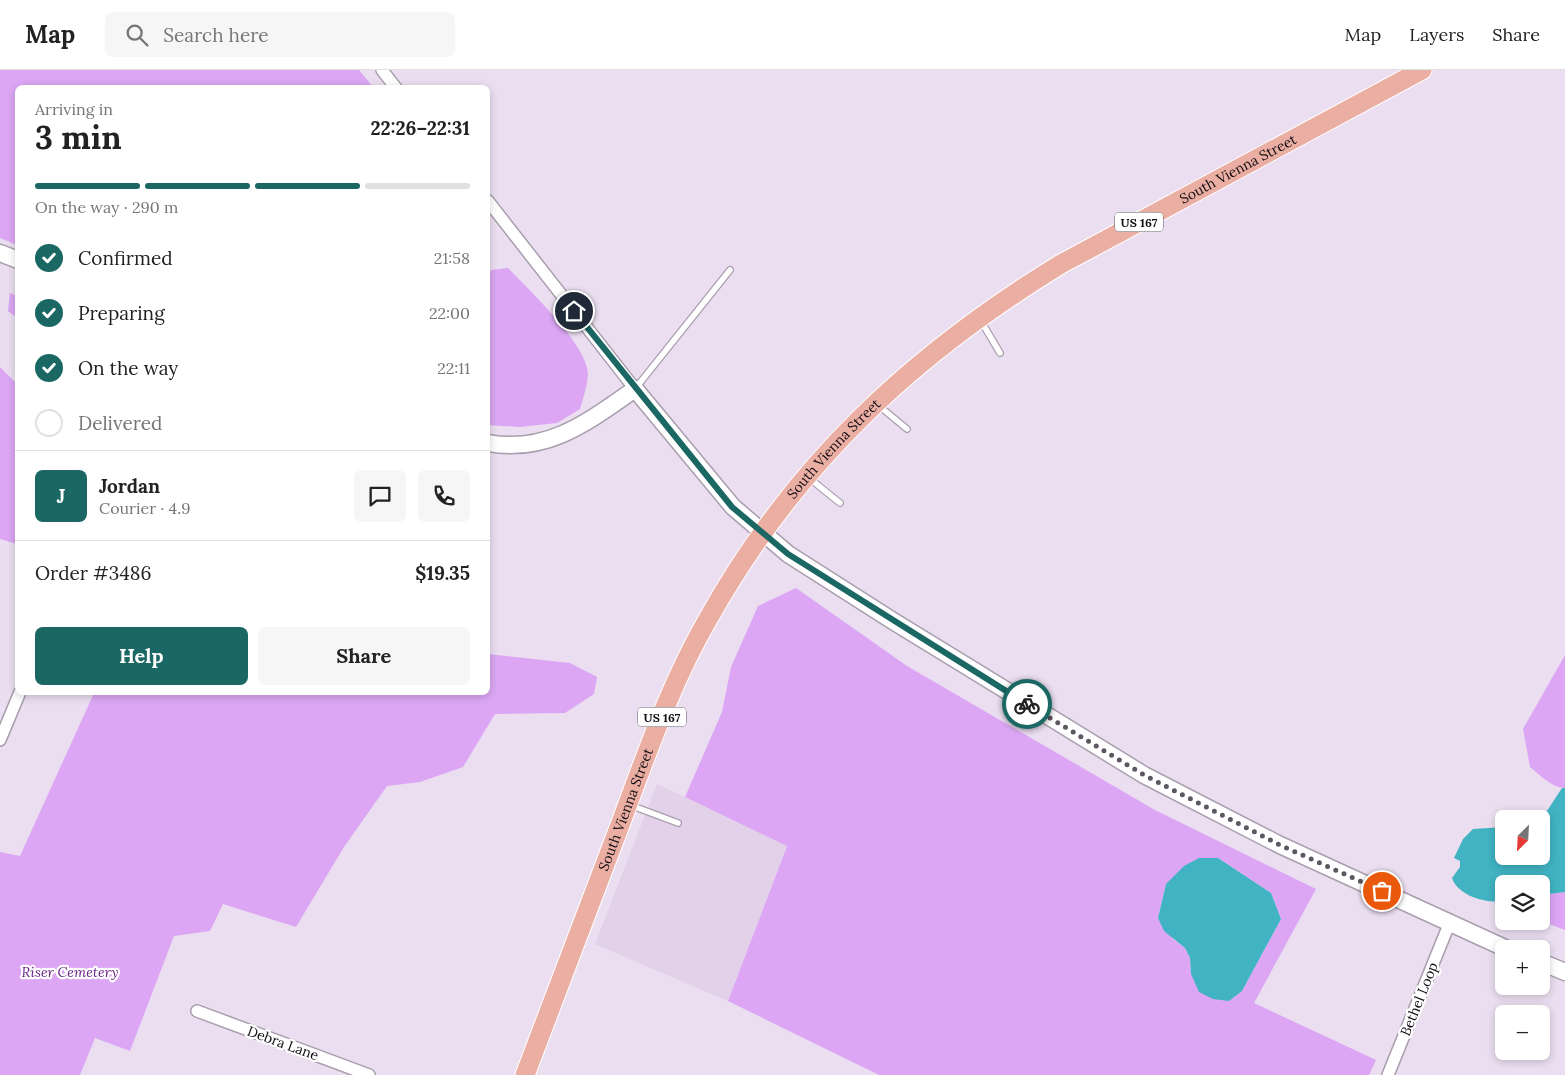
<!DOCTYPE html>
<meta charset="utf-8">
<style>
body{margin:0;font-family:Lora,serif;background:#f6f6f6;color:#222;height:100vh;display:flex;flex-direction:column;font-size:19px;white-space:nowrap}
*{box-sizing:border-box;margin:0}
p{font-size:16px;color:#767676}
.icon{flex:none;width:28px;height:28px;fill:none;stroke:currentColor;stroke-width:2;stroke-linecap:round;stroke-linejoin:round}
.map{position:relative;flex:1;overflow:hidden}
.sheet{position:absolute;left:15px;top:15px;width:475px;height:610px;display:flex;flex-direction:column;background:#fff;border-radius:8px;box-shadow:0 2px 8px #0003}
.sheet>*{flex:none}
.needle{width:32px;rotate:204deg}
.controls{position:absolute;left:1495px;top:740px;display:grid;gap:10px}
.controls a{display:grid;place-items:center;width:55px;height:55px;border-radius:8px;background:#fff;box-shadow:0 2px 8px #0003;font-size:25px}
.pin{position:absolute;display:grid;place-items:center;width:42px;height:42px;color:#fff;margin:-21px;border:2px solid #fff;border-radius:50%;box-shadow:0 1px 5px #0007}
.courier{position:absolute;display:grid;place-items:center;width:50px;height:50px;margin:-25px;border:4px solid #1a6764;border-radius:50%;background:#fff;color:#222;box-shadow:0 1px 6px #0007}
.overview em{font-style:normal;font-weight:800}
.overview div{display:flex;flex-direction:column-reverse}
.overview{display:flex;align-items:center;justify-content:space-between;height:85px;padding:0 20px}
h1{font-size:32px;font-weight:800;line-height:38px}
.bar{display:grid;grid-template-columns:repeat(4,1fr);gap:8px 5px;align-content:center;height:60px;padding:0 20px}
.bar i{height:6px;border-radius:4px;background:#e0e0e0}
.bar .active{background:#1a6764}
.bar p{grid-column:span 4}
.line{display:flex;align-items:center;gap:12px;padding:0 20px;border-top:1px solid #e0e0e0}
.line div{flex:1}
.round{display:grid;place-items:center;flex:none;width:52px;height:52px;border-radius:8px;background:#f6f6f6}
ol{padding:0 20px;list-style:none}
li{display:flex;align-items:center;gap:15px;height:55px}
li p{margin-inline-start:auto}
li .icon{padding:5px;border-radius:50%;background:#1a6764;color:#fff;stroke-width:4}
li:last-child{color:#767676}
li i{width:28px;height:28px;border:2px solid #e0e0e0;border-radius:50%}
.action{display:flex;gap:10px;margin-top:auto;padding:10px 20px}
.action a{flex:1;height:58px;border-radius:8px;background:#1a6764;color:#fff;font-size:20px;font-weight:800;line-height:58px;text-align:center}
.action a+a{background:#f6f6f6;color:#222}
header{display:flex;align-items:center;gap:30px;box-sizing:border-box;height:70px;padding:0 25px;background:#fff;border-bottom:1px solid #e0e0e0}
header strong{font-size:24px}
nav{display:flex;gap:28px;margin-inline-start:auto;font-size:18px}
.search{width:350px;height:45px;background:#f6f6f6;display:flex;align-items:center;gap:12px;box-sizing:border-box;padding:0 18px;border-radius:8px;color:#767676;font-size:19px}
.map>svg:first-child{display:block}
.built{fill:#e2d1e9}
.green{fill:#dca6f4;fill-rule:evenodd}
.water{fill:#41b3c2}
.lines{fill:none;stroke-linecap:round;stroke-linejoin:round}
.service-casing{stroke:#a99eae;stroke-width:8}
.minor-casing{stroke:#a99eae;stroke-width:14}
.secondary-casing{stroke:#a99eae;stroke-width:19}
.trunk-casing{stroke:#fff;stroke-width:21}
.service{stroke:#fff;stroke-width:5.5}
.minor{stroke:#fff;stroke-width:11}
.secondary{stroke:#fff;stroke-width:16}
.trunk{stroke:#ebaea3;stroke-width:19}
.done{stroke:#5e5761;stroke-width:5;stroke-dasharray:0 9}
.route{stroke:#1a6764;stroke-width:6}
.labels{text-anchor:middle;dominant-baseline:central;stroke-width:4.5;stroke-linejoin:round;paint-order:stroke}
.shield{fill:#fff;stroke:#59565a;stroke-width:1}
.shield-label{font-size:12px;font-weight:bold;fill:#120e14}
.street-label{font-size:14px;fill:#120e14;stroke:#fff}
.park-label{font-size:14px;font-style:italic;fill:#6a2584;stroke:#fff}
</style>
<header>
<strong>Map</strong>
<div class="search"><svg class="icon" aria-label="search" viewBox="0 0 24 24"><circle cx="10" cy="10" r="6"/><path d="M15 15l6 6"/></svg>Search here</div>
<nav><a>Map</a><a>Layers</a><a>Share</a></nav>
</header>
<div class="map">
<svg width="1565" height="1005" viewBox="0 0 1565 1005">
<rect width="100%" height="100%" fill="#eadef0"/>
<!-- built -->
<path class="built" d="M657,714L787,775L728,931L595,874Z"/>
<!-- green -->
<path class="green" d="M0,0H359L373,17L18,18L17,175L0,168Z
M508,198C528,219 589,276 588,305C587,316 583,329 580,339L557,353L520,357L488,355V205L491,200Z
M10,223L17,226V248L8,241Z
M0,297L17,314V474L0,469Z
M796,518L907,596L1155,740L1316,819L1254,933L1376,990L1369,1005H879L728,931L787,776L685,727L722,642L731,597L758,536ZM1218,788L1271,823L1281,849L1242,921L1229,931L1191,904L1190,888L1185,878L1173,869L1158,848L1166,814Z
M488,584L570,593L597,607L594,624L565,643L495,644L463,697L420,712L387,716L344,777L296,857L223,834L210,861L174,866L130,981L95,968L80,1005H0V782L20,786L94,623L488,622Z
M1565,585V718C1552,718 1540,705 1530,697L1523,659Z
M1565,822V860L1541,851V825Z"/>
<!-- water -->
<path class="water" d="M1562,718H1565V822L1541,825V814H1504V831C1487,834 1458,826 1452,808L1460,797V791L1454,788L1463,769L1473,759L1504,757V786H1541V750Z
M1199,788H1218L1271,823L1281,849L1242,921L1229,931L1213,929L1199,922L1191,904L1190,888L1185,878L1164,861L1158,848L1166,814L1184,796Z"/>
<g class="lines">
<!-- service casing -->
<g class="service-casing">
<path id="service" d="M981,251L1000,283
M635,319L730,200
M878,335L907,359
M809,408L840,433
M630,735L678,753"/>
</g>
<!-- minor casing -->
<g class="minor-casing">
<path id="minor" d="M382,0L396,18
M488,131L635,319
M0,670L20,622
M197,941L369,1005
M1388,1005L1450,852"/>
</g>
<!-- secondary casing -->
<g class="secondary-casing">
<path id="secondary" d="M0,183L18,190
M488,373C548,384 589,351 635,319L733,437L788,484L893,551L1144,705L1280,775L1507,879
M1541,892L1565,902"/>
</g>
<!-- trunk casing -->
<g class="trunk-casing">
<g id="trunk">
<path id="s1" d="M525,1005C558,919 590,833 623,747C648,680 672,611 708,549C794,395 912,285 1061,194L1422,0"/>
</g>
</g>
<!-- service -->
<use href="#service" class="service"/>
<!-- minor -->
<use href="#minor" class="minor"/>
<!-- secondary -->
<use href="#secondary" class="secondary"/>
<!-- trunk -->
<use href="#trunk" class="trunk"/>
</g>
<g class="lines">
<!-- done -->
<path class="done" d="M1027,634L1144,705L1280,775L1382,821"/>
<!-- route -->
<path class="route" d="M574,241L732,437L788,484L1027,634"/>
</g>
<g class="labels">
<!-- shield labels -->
<g class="shield">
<rect x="1115" y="142.5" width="48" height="19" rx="4"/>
<rect x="638" y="637.5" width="48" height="19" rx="4"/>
</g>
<g class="shield-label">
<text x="1139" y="152">US 167</text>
<text x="662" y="647">US 167</text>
</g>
<!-- street labels -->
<g class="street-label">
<text stroke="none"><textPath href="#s1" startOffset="1199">South Vienna Street</textPath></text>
<text stroke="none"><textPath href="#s1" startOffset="704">South Vienna Street</textPath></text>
<text stroke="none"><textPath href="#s1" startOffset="284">South Vienna Street</textPath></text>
<text transform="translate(1419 929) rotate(-68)">Bethel Loop</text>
<text transform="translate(283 973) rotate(20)">Debra Lane</text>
</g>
<!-- park labels -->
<g class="park-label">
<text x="70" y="902">Riser Cemetery</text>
</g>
</g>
</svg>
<div class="controls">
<a><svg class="needle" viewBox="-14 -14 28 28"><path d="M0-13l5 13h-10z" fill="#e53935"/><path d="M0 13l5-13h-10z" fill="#767676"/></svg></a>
<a><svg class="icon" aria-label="layers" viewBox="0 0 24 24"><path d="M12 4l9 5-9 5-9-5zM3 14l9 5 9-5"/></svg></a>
<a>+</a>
<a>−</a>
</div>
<div class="pin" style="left:1382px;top:821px;background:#ea580c"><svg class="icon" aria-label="bag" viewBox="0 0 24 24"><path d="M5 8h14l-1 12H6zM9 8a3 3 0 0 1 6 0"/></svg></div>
<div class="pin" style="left:574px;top:241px;background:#1f2937"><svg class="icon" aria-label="home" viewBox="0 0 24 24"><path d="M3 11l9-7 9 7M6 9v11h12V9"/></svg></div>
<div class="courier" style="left:1027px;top:634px"><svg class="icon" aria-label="bike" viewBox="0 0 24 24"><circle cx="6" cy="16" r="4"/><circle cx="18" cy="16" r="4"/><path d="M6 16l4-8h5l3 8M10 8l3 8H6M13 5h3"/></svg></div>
<section class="sheet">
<div class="overview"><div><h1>3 min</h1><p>Arriving in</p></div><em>22:26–22:31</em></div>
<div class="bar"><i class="active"></i><i class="active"></i><i class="active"></i><i></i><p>On the way · 290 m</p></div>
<ol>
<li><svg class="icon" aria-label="check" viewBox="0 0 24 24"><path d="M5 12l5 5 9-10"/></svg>Confirmed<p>21:58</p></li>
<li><svg class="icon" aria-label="check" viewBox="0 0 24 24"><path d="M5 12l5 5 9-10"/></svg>Preparing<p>22:00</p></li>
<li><svg class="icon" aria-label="check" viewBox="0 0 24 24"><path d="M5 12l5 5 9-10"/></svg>On the way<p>22:11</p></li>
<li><i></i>Delivered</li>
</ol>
<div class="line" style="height:90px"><b class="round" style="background:#1a6764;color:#fff">J</b><div><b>Jordan</b><p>Courier · 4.9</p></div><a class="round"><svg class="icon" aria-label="chat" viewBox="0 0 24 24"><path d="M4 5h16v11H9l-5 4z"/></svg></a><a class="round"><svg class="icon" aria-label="phone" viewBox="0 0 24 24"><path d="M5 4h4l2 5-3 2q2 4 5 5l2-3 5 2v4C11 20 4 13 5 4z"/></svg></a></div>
<div class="line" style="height:65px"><div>Order #3486</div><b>$19.35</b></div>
<div class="action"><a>Help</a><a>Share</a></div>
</section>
</div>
